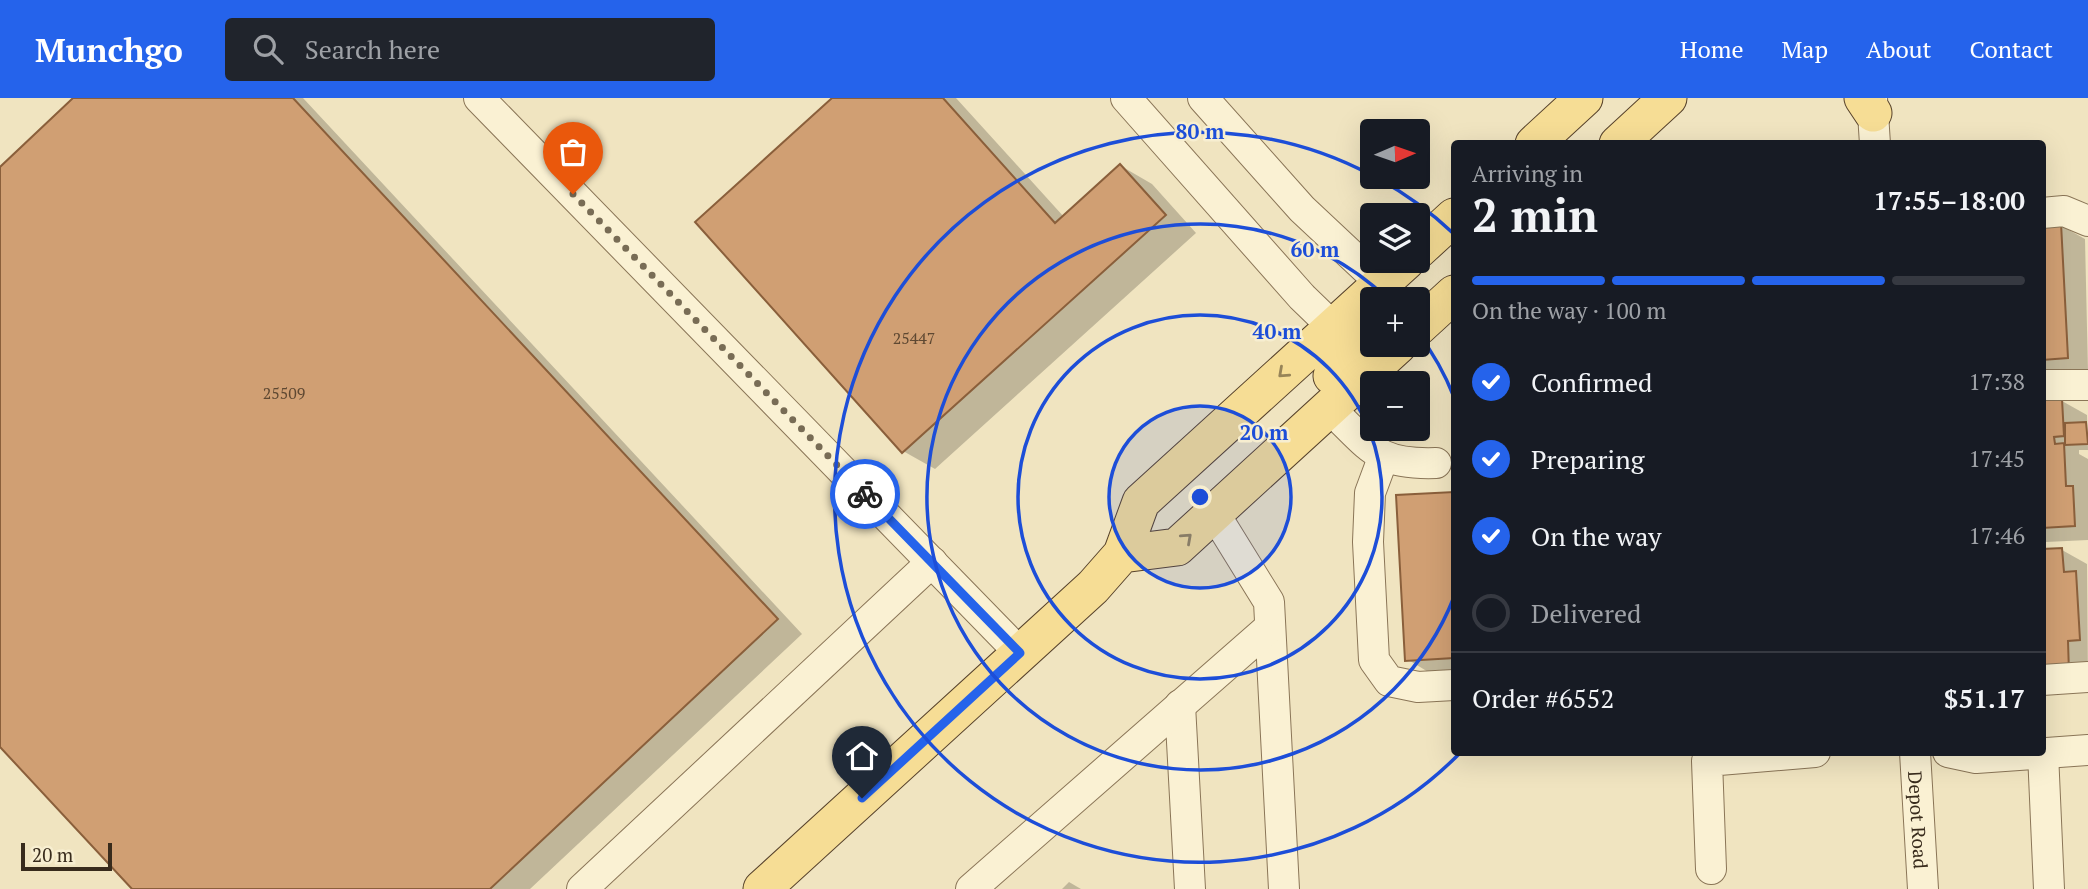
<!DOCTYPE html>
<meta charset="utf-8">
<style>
body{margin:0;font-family:"PT Serif",serif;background:#20242c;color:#f1f3f6;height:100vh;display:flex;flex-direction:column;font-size:26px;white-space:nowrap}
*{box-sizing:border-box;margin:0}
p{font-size:23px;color:#9ea1a6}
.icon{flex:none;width:38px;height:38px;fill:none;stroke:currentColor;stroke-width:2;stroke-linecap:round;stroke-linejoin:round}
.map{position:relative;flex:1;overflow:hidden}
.details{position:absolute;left:1451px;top:42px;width:595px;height:616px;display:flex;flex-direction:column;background:#171b24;border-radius:7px;box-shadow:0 7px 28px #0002}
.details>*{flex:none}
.needle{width:46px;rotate:88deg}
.buttons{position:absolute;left:1360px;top:21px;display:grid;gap:14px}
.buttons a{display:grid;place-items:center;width:70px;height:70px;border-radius:7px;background:#171b24;box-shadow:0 7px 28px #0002;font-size:35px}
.scale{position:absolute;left:21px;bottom:18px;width:91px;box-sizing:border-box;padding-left:7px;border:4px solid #382b1c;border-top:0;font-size:19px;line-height:24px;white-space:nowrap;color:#382b1c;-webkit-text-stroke:5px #f7eed0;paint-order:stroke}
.pin{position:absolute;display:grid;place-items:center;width:60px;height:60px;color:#fff;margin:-72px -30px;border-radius:50% 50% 50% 0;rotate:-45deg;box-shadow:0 0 7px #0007}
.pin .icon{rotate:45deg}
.courier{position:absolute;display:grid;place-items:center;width:70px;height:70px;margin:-35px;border:5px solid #2563eb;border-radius:50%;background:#fff;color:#222;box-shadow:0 2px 9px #0007}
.summary em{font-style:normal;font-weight:800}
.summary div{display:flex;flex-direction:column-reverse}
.summary{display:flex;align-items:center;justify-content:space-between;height:119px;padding:0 21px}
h1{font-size:46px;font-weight:800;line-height:52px}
.bar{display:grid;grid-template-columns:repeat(4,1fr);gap:10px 7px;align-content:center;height:84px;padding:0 21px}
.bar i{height:9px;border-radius:5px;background:#363941}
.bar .selected{background:#2563eb}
.bar p{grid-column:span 4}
.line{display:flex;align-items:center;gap:18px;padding:0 21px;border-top:2px solid #363941}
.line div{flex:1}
ol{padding:0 21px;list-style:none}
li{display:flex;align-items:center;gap:21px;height:77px}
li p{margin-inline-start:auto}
li .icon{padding:7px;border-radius:50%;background:#2563eb;color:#fff;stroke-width:4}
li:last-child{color:#9ea1a6}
li i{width:38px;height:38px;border:4px solid #363941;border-radius:50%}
header{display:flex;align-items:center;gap:42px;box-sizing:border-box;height:98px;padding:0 35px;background:#2563eb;color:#fff}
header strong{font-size:33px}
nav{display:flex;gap:38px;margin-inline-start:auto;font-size:24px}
.search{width:490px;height:63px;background:#20242c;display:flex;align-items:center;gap:18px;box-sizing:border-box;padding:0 24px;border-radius:7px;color:#9ea1a6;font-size:26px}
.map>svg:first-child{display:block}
.shadow{fill:#0003}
.building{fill:#d09f73;stroke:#8a5f3b;stroke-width:2}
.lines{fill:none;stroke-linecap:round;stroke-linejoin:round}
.minor-casing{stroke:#8a7557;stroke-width:32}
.major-casing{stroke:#57422b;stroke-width:39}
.minor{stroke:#faf1d3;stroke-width:30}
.major{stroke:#f6dd95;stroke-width:37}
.oneway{stroke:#978458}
.done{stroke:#786c55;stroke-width:7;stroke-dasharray:0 12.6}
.route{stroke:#2563eb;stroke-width:9}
.ring{fill:none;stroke:#1d4ed8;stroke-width:3.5}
.labels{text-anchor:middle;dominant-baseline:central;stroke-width:5;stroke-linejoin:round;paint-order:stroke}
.number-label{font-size:16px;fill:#5e4832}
.street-label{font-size:19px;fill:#382b1c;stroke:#f7eed0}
.centre{fill:#1d4ed8;stroke:#f7eed0;stroke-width:3.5}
.ring-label{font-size:21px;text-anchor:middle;font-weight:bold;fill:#1d4ed8;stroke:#f7eed0;stroke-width:5;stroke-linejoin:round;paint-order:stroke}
</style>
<header>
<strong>Munchgo</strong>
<div class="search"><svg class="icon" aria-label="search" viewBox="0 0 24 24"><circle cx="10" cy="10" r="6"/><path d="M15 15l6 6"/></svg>Search here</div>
<nav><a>Home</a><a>Map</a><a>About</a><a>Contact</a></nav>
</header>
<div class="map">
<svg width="2088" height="791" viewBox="0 0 2088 791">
<rect width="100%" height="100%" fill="#f0e4c0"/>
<!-- shadow -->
<path class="shadow" d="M76,0H303L802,536L530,791H134L0,647V71Z
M834,0H956L1064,119L1121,68L1152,86L1196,135L935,371L903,353Z
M2060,127L2085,141L2088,274L2042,276V128Z
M2062,303L2087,317L2088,352H2079V356L2088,361V442L2046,444L2042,442V304Z
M1454,396V579L1438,580L1407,561L1398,399Z
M2062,452L2087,466L2088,589L2054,591Z
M1069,784L1081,791H1062Z"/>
<!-- building -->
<path class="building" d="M73,0H293L778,521L490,791H132L0,649V69Z
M832,0H943L1055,125L1120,66L1166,117L902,355L695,124Z
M2061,125L2068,260L2042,262V126Z
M2062,301L2064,338L2054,339L2055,346L2064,345L2066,388H2073L2075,428L2042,430V302Z
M2086,324L2088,346L2065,347V325Z
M1454,394V560L1405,563L1396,397Z
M2062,450L2064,474L2076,473L2080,542L2068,543L2069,575L2042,577V451Z"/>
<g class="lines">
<!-- minor casing -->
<g class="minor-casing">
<g id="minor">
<path d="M479,0L1020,555"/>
<path d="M1126,0L1302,199L1333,229"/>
<path d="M1203,0L1302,111L1381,185"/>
<path d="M1872,0L1875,46"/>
<path d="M2042,115L2064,113L2088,123"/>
<path d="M2042,287H2088"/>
<path d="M1329,310C1371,349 1375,367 1436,365"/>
<path d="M1383,360L1370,395L1368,444L1374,562L1389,583L1418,589L1454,587"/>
<path d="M1214,415L1269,504L1284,791"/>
<path d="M2042,582L2088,579"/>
<path d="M1180,607L1190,791"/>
<path id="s1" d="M1915,654L1923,791"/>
<path d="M1948,654L1976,660L2088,652"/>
<path d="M2043,655L2049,791"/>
<path d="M1711,771L1707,663L1815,654"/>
<path d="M582,791L932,464"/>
<path d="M971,791L1270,529"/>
</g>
</g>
<!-- major casing -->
<g class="major-casing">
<path id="major" d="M1863,0L1873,15
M1534,46L1584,0
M1618,46L1668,0
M1418,152L1454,119
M1418,229L1454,196
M1332,278L1372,235
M1122,456L1177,449L1398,247
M762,791L1093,489L1122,456L1141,404L1406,163"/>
</g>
<!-- minor -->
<use href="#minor" class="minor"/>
<!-- major -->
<use href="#major" class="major"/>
</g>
<!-- one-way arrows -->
<defs><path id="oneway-chevron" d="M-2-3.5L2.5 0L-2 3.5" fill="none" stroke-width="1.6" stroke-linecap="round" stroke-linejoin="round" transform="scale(1.75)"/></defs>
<g class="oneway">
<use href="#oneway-chevron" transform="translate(1283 275) rotate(138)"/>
<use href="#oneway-chevron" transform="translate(1187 440) rotate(-42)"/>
</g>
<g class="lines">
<!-- done -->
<path class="done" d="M573,96L865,396"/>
<!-- route -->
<path class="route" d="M862,700L1020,555L865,396"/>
</g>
<!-- distance rings -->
<circle cx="1200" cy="399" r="91" fill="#1d4ed8" fill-opacity=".12"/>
<g class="ring">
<circle cx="1200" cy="399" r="91"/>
<circle cx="1200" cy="399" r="182"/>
<path d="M1454 499A273 273 0 1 1 1388 201M1418 235A273 273 0 0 1 1454 299"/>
<path d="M1460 655A365 365 0 1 1 1371 77M1377 80A365 365 0 0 1 1454 136"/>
</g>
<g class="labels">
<!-- number labels -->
<g class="number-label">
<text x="914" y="240">25447</text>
<text x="284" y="295">25509</text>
</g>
<!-- street labels -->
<g class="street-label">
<text stroke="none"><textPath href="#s1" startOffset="68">Depot Road</textPath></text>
</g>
</g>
<circle cx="1200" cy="399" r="10" class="centre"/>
<g class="ring-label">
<text x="1200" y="41">80 m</text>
<text x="1315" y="159">60 m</text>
<text x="1277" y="241">40 m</text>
<text x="1264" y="342">20 m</text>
</g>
</svg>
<div class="buttons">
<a><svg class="needle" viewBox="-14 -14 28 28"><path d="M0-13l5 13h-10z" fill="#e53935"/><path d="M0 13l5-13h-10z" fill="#9ea1a6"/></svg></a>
<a><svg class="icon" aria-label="layers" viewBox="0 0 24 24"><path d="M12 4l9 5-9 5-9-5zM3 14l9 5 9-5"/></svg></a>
<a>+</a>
<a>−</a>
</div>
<div class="scale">20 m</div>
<div class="pin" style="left:573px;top:96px;background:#ea580c"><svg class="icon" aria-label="bag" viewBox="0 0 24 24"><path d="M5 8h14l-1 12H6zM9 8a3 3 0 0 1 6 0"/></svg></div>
<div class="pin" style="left:862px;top:700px;background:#1f2937"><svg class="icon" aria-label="home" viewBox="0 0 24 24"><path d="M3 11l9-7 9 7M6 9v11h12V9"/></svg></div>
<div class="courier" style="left:865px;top:396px"><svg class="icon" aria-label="bike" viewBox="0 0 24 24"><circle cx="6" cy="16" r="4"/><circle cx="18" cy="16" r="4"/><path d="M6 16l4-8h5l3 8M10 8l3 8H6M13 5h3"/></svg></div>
<section class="details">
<div class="summary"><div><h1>2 min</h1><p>Arriving in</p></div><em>17:55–18:00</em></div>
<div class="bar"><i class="selected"></i><i class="selected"></i><i class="selected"></i><i></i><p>On the way · 100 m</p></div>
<ol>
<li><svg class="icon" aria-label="check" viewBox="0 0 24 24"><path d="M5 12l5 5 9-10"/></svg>Confirmed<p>17:38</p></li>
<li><svg class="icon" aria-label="check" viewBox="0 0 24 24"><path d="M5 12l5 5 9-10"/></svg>Preparing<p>17:45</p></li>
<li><svg class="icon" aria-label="check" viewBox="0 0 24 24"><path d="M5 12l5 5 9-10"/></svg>On the way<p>17:46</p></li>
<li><i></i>Delivered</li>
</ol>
<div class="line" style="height:91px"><div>Order #6552</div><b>$51.17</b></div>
</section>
</div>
